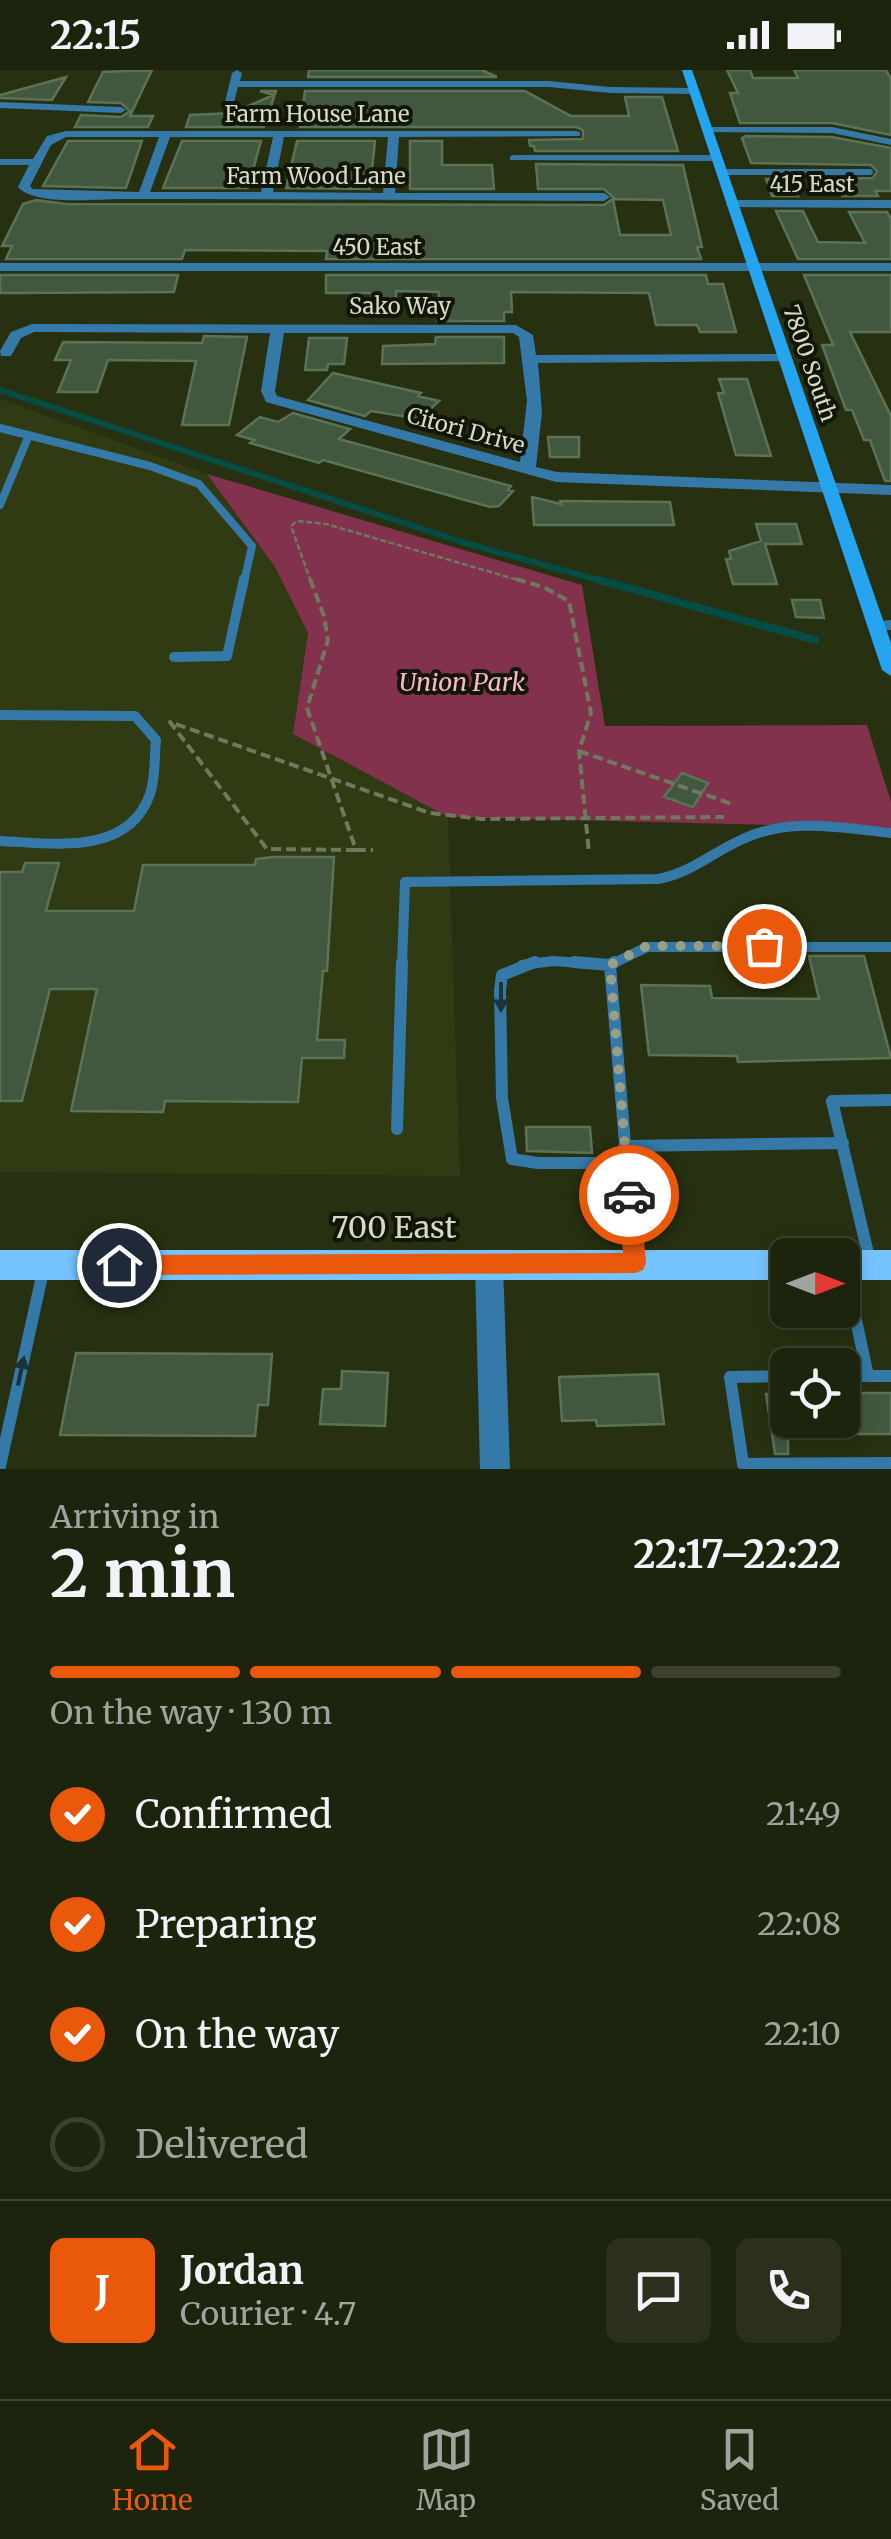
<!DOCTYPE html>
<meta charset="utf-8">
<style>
body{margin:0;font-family:Merriweather,serif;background:#2a301b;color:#f1f3f6;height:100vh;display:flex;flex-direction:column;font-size:38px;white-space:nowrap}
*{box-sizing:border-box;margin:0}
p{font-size:32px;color:#a0a49d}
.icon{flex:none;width:55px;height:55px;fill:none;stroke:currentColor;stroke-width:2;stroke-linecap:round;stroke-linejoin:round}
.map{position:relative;height:1399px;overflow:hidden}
.details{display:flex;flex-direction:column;background:#1d240d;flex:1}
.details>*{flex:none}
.needle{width:65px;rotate:90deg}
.fabs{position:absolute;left:770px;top:1168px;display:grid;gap:20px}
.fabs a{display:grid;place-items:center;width:90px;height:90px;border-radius:15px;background:#1d240d;box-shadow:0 5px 15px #0003,0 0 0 2px #3b412e;font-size:50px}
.pin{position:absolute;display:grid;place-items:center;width:85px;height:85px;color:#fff;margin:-42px;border:5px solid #fff;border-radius:50%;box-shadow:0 2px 10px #0007}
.courier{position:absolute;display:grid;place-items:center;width:100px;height:100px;margin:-50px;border:8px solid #ea580c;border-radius:50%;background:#fff;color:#222;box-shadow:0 2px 12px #0007}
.overview em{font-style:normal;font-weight:700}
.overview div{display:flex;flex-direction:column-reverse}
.overview{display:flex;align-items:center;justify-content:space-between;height:170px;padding:0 50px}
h1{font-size:65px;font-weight:700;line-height:75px}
.bar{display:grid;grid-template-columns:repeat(4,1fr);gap:15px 10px;align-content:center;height:120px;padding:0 50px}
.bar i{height:12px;border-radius:8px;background:#3b412e}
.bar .current{background:#ea580c}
.bar p{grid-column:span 4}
.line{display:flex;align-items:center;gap:25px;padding:0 50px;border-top:2px solid #3b412e}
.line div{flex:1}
.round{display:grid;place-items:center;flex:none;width:105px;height:105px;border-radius:15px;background:#2a301b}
ol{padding:0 50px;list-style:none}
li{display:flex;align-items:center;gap:30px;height:110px}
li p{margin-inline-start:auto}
li .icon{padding:10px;border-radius:50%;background:#ea580c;color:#fff;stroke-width:4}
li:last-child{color:#a0a49d}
li i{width:55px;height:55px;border:5px solid #3b412e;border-radius:50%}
.status{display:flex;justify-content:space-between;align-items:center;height:70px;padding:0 50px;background:#1d240d;direction:ltr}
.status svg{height:28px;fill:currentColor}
.dock{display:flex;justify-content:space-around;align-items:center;height:140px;border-top:2px solid #3b412e;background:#1d240d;font-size:28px;color:#a0a49d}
.dock a{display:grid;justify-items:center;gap:5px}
.dock .current{color:#ea580c}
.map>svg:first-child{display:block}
.built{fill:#303a13}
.green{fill:#82324d}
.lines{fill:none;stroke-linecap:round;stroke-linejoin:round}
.stream-far1{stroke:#054c44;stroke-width:6}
.stream{stroke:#054c44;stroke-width:8}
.building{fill:#41583e;stroke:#5a7357;stroke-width:2.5;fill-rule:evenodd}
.path-far1{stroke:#70785e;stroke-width:2.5;stroke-dasharray:6 2.5;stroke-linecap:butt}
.path{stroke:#70785e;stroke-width:4;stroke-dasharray:10 5;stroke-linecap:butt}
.service-far3{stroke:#3579a8;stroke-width:6}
.service-far2{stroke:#3579a8;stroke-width:8}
.service-far1{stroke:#3579a8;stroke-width:10}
.service{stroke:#3579a8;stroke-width:12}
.minor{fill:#3579a8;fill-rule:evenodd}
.secondary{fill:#25a4f0;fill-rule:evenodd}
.primary{fill:#74c3fd;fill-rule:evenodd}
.oneway{fill:#1c3439}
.route{fill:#ea580c}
.done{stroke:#989f88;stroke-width:10;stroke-dasharray:0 18}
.labels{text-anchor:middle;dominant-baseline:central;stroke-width:8;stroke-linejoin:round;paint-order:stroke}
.far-street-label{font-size:22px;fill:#d5dbc8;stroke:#121609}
.park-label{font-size:25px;font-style:italic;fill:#f9b8c9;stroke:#121609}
.near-street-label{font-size:30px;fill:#d5dbc8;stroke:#121609}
</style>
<div class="status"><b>22:15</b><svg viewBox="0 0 49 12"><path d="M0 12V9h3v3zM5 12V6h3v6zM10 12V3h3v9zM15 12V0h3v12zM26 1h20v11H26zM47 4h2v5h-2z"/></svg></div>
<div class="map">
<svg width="891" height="1399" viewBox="0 0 891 1399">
<rect width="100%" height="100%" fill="#273011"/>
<!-- built -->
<path class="built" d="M0,329L207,404L275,497L308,563L293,664L448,747L460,1106L0,1102Z"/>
<!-- green -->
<path class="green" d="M207,404L582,515L605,656L867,655L891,732V758L448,747L293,664L308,563L275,497Z"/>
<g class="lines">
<!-- stream-far1 -->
<path class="stream-far1" d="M0,320L465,473L605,512"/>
<!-- stream -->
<path class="stream" d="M596,509L815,570"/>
</g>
<!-- building -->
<path class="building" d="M152,0L130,46H153L148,57H75L81,45L121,47L130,41L121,33L88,32L103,2Z
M309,0H482L497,7H308Z
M727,0H750L753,8H798L794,0H886L891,9V65L832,53H740L730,23H738Z
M66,7L52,30L0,28V25Z
M260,21H276L264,57H186L190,45L233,43L273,25Z
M305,21H525L571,46H629L625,27H662L678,81H535L534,76H530L529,70L583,69V60L576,57H300Z
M746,66L832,67L891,78V121H875L878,126H842L837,121L830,109L873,108L877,101L871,95L751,93L742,68Z
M68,71H142L126,118L43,116Z
M182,71H261L248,118H163Z
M297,71H375L370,119L286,118Z
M410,71H442V95H492L494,119H410Z
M536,94L683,95L702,177H697L701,189H326L327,181L185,180L182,189H6L12,176H2L23,134L36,130L66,134L604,135L614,128L604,119H538ZM613,129L663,130L671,165H620Z
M766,109H792L798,126H772Z
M776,141H803L818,172L865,173L849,142H887L891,149V189H798Z
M0,205H178L174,222L17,223H0Z
M326,205H706L708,214H723L736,262H700L697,255H656L649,223L511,222L512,242H504V251H437L439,222L396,221V229H371L372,223H326Z
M804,205H891V262H850L891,346V411H885L870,370H864L852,340H846L822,275H833Z
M204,266L247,267L229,355H182L196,291L108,290L97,322H58L71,290H55L63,272L202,273Z
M436,267H504V293L382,294L383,276L435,274Z
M309,268H347L344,294H328L327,300H305Z
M333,303L421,323L418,326L439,331L420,349L371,341L365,346L308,330Z
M719,309H747L771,386L736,385L718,323H724Z
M293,343L350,359L339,369L511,416L508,420L513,421L499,436L490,437L323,390L319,393L250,373L254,370L237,365L260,347L278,352Z
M548,367H579V387H550Z
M532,427L561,434L560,431L670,432L674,455H534Z
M756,454H796L802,474H765L777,514H733L726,489H731L729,481L761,471Z
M792,530H820L824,548L796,547Z
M682,703L708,713L693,737L664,727Z
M272,787H334L327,901H323L317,970H345L344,988H302L298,1032L165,1031L163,1042L71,1041L97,919H50L22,1031H0V802H22L25,793H59L46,841H134L143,795H255L256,789Z
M809,886H864L891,988L738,992L737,986L649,985L641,915L710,916L712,928L819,929Z
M526,1057H590L592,1083L527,1081Z
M76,1283L272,1284L268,1335H258L255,1366L60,1365Z
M342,1301L388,1303L385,1356L320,1354L323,1319H341Z
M658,1304L664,1354L597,1356L596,1350L562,1351L559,1307Z
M842,1323H891V1364H842Z
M766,1324H788V1384H775Z"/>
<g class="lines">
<!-- path-far1 -->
<path class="path-far1" d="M311,512L291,456L297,451L326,454L525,512"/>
<!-- path -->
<path class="path" d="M310,509L324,546L328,570L307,638L356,780H373
M516,509L543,517L569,531L591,643L579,681L589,783
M579,681L732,734
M356,780L267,779L170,652L430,743L482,749L724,747"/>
<!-- service-far3 -->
<path class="service-far3" d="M721,102H870"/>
<!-- service-far2 -->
<path class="service-far2" d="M0,358L150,396L199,414L252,476L244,512
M0,435L29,365"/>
<!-- service-far1 -->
<path class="service-far1" d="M174,587L227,586L244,509
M0,645L135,646L156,670C154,687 156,707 150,724C128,787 52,773 0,771
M402,895L405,812L658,809C691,803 713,782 743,769C789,747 843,758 891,763
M522,895L553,891L608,895
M610,895L647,877H891"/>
<!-- service -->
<path class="service" d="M535,892L502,905L500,920L502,1028L512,1089L538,1093H626
M574,892L610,895
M615,892L610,895L635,1192
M397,1059L402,892
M624,1076L843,1073
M870,1192L832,1031L891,1030
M845,1199L868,1306
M788,1306L730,1307L743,1394L891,1393
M842,1306H891
M0,1396L44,1197"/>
<!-- minor -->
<path class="minor" d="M237,0L242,3L240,11H549L610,17L694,18L699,21L694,24L610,23L549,17H238L232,39L223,41L232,3Z
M0,32L121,37L126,40L121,43L0,38Z
M707,57H832L891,69V75L832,63L703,62L702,60Z
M66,61H576L580,62V66L399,67L395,123H604L610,127L604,131C443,130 282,129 122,129C96,129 35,136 18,117L29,95H0V89H33L47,66ZM66,67H159L139,122L33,119L30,116L51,75ZM170,67H273L261,122H150ZM284,67H388L383,123L273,122Z
M514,85H716L722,88L716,91L510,90V86Z
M732,130H891V138L728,137L726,134Z
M0,193H891V201H0Z
M32,254L516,255L533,265L536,285L783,284L790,288L788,291L538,293L542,342L536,397L557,402L891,415V425L556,412L266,332L261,321L270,263L34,262L21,268L11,286H1L0,281L11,262ZM284,263H513L519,267L527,331L520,392L277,326L275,321Z
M891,550V560L876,561L867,556L870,552Z
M489,1182L499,1185L503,1194L510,1399H480L475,1194L479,1185Z"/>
<!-- secondary -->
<path class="secondary" d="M682,0H692L891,573V606L882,600Z"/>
<!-- primary -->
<path class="primary" d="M0,1180H788L800,1185H788V1210H0Z
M842,1180H891V1210H842V1185H830Z"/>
</g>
<!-- one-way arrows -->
<defs><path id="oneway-solid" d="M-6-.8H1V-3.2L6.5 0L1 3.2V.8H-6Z" transform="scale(2.5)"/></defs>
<g class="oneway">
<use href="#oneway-solid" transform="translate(501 927) rotate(90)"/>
<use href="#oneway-solid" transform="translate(21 1301) rotate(-78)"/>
</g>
<!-- route -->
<path class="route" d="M629,1115L640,1125L646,1193L643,1200L635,1203L119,1205L111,1202L108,1195L111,1188L119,1185L623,1183L618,1125Z"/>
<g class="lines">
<!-- done -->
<path class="done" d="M629,1125L610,895L647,876H764"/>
</g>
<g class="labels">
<!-- far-street labels -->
<g class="far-street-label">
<text x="317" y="44">Farm House Lane</text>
<text x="316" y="106">Farm Wood Lane</text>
<text x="812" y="114">415 East</text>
<text x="377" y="177">450 East</text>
<text x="400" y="236">Sako Way</text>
<text transform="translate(810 293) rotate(71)">7800 South</text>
<text transform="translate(466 360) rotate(15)">Citori Drive</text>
</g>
<!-- park labels -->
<g class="park-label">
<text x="462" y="612">Union Park</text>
</g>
<!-- near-street labels -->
<g class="near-street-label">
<text x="394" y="1157">700 East</text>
</g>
</g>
</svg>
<div class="fabs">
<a><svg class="needle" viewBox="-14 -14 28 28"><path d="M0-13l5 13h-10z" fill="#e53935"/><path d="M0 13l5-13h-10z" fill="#a0a49d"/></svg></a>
<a><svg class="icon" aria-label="locate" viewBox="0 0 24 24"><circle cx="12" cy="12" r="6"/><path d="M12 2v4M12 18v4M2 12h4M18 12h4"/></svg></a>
</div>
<div class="pin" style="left:764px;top:876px;background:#ea580c"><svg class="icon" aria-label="bag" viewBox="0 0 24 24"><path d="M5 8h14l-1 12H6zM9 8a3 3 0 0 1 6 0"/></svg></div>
<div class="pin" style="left:119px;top:1195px;background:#1f2937"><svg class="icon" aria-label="home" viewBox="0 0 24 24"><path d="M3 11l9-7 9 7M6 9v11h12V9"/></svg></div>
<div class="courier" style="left:629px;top:1125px"><svg class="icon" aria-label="car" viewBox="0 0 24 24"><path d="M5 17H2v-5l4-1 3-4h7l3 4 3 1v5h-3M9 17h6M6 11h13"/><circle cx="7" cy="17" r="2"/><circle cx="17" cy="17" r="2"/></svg></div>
</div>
<section class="details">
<div class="overview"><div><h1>2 min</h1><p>Arriving in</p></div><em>22:17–22:22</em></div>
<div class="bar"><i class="current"></i><i class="current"></i><i class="current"></i><i></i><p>On the way · 130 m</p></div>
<ol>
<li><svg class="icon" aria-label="check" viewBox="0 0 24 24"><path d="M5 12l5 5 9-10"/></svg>Confirmed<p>21:49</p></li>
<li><svg class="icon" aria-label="check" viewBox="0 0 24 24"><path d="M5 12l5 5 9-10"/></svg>Preparing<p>22:08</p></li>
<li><svg class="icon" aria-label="check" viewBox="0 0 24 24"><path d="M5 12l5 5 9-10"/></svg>On the way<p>22:10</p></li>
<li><i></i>Delivered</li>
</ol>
<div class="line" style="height:180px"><b class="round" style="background:#ea580c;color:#fff">J</b><div><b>Jordan</b><p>Courier · 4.7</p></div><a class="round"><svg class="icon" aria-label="chat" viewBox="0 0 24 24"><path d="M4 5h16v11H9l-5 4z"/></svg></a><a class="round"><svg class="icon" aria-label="phone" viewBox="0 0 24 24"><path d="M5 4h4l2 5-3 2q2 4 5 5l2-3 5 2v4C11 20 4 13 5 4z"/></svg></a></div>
</section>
<nav class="dock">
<a class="current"><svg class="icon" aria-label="home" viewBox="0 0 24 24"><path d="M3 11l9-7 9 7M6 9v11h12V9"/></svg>Home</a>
<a><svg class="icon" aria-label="map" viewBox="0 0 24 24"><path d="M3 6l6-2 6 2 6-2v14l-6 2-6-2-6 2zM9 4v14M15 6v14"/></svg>Map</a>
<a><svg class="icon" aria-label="saved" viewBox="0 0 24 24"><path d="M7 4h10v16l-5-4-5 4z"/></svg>Saved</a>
</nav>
